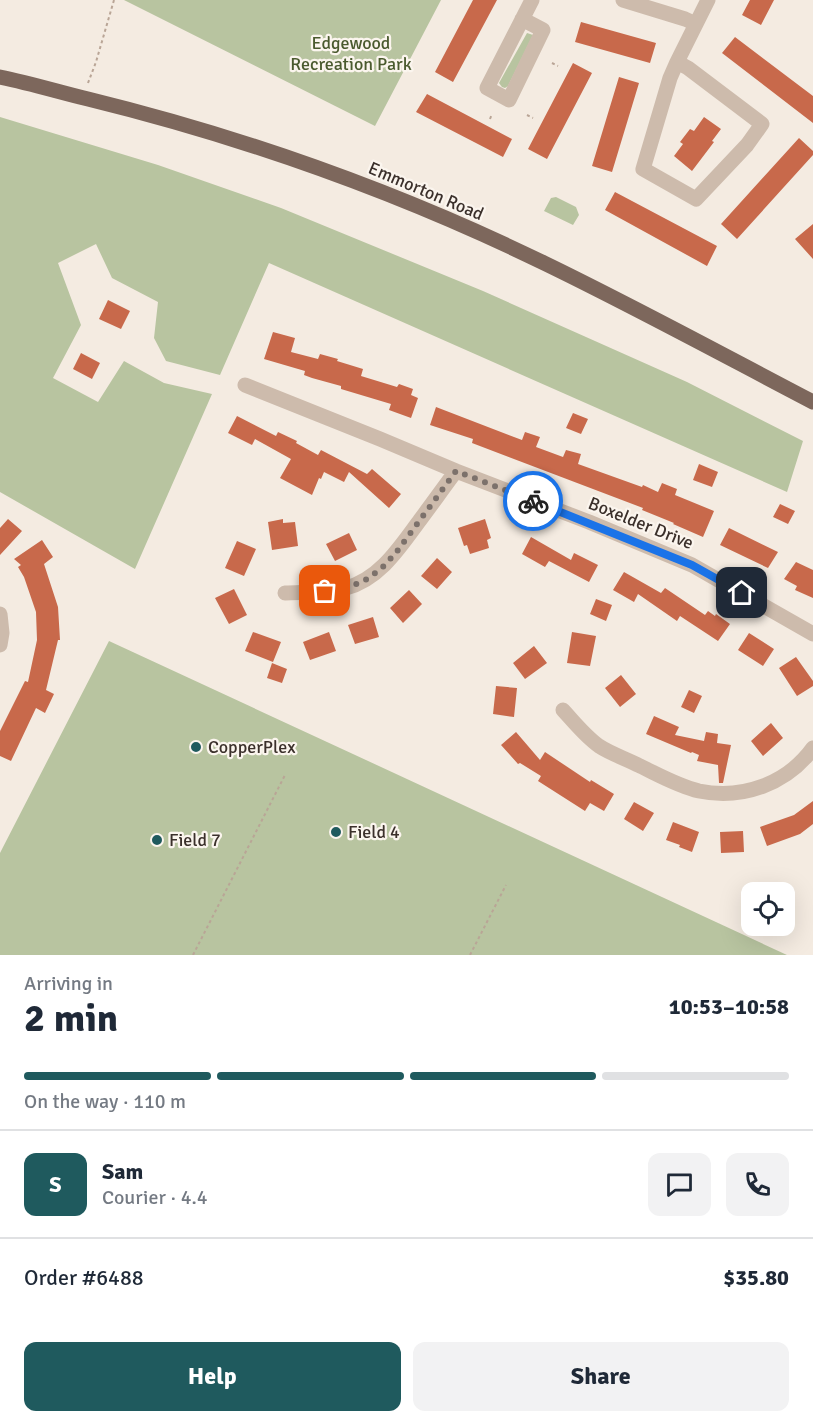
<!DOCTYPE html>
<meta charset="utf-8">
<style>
body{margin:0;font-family:Signika,sans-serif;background:#f2f2f3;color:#1f2937;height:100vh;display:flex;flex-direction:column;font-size:22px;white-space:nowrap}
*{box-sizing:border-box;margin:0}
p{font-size:20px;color:#747a83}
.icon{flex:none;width:33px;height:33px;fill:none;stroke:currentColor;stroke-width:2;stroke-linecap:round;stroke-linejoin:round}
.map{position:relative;height:955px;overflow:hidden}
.panel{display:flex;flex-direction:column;background:#fff;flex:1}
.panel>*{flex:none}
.tools{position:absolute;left:741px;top:882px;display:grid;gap:12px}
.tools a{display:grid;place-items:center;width:54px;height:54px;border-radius:12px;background:#fff;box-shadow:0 6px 24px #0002;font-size:30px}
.pin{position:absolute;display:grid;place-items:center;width:51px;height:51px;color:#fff;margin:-26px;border-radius:12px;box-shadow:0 3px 9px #0006}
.courier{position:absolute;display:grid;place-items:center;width:60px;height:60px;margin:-30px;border:4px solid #1a73e8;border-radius:50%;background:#fff;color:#222;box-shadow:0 2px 8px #0007}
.head em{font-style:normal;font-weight:700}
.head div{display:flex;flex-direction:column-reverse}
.head{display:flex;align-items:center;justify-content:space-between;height:102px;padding:0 24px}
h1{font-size:39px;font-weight:700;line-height:45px}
.bar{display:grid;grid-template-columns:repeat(4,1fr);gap:9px 6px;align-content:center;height:72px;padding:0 24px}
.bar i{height:8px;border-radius:4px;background:#e0e1e3}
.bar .selected{background:#1f5a5e}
.bar p{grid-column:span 4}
.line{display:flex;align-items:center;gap:15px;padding:0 24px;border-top:2px solid #e0e1e3}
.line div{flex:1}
.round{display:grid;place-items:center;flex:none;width:63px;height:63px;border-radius:12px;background:#f2f2f3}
.action{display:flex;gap:12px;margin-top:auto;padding:12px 24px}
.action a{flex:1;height:69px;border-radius:12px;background:#1f5a5e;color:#fff;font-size:24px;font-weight:700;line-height:69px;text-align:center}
.action a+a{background:#f2f2f3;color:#1f2937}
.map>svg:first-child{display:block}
.green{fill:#b8c4a0}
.building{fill:#c8694b}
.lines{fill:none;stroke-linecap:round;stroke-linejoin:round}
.path{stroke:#b9a596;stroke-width:2;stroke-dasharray:3 3;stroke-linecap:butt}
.minor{stroke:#cdbbac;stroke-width:15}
.major{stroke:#7d675c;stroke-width:15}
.done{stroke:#7c716b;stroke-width:6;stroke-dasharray:0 10.8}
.route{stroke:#1a73e8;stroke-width:8}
.poi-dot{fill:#1f5a5e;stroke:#fbf5ee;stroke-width:2}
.labels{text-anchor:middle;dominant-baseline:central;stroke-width:4.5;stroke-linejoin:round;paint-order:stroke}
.park-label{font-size:18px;fill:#4a5a2e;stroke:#fbf5ee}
.street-label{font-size:18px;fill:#3b302b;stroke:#fbf5ee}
.poi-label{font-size:18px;fill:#3b302b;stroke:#fbf5ee;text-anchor:start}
</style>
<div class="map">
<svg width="813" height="955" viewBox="0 0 813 955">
<rect width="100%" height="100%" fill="#f4ebe1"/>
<!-- green -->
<path class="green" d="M124,0H441L375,126Z
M527,33L533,35L508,86L505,88L502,87L499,83Z
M0,117L158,165L281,208L483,291L687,382L803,441L787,492L269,263L220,375L166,361L154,338L158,302L112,278L96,244L58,263L81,325L53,378L98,402L124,361L164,383L212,394L135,569L0,492Z
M556,197L576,207L579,215L573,225L544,211L551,198Z
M109,641L787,955H0V853Z"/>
<!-- building -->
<path class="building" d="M473,0H497L453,82L435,72Z
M750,0H774L761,25L742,15Z
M581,22L656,43L650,63L575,42Z
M735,37L813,96V123L722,53Z
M573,63L592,73L547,159L528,149Z
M619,77L639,83L612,172L592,166Z
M427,94L512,139L503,157L416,112Z
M704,117L721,129L712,141L714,142L692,171L674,156L683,144L680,142L690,129L694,131Z
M799,138L813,151V155L737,239L721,224Z
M615,192L717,246L707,266L605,210Z
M813,224V259L795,239Z
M108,300L130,311L121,329L99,319Z
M273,332L295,338L291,352L318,359L320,354L338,359L337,361L363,369L361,376L397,387L399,384L413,389L411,395L418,398L411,418L389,410L391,404L341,389V386L312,378L304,375L305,371L264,359Z
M81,353L100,363L92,379L73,369Z
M436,407L522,440L525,432L540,437L536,447L563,457L566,450L581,454L578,464L642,487L643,485L658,492L662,483L677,489L675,495L714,511L703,537L673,524L674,523L642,510L643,508L472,443L473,439L430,425Z
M573,413L588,419L581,434L566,428Z
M237,416L276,436L278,432L297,441L296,443L318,455L321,450L367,474L372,469L401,494L389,508L349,472L344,482L324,472L321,479L319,478L312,495L280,478L291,459L255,439L252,445L228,433Z
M699,464L718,472L712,487L693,480Z
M780,504L795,511L788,524L773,517Z
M8,519L22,531L0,555V528Z
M283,519V523L295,522L298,546L272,550L268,522Z
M485,519L491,538L487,540L489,548L470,554L467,545L464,546L458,528Z
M729,528L778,552L768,568L720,545Z
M349,533L357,550L335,561L326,544Z
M531,537L571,560L574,553L598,565L589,582L549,561L545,567L522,554Z
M42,540L53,557L44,564L58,607L60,640H58L46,690L54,694L45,713L36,708L11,761L0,756V731L25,681L28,682L37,640L36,612L24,577L18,567L21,565L14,559Z
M237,541L256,549L244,576L225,568Z
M437,558L452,572L437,589L421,576Z
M796,562L813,570V598L795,590L797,586L784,579Z
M624,572L661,593L665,588L705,615L708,611L715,616L716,614L730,624L718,641L680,616L677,621L638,594L634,602L613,590Z
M234,589L247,615L229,624L215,598Z
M409,590L422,604L403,623L390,608Z
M596,599L612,605L606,621L590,614Z
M373,617L379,637L355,644L348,625Z
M253,632L281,642L273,662L245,651Z
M329,632L336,651L310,660L303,642Z
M572,632L596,636L590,666L567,663Z
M749,633L774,649L763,666L738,650Z
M534,646L547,663L525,679L513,663Z
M796,657L813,681V686L797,696L779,668Z
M272,663L287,669L282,683L267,678Z
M621,675L636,694L620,707L605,688Z
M496,686L517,688L514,717L493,714Z
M689,690L702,696L694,713L681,707Z
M654,716L679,727L675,735L704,741L706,732L718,734L717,743L731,745L723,783H719L718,765L697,761L699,755L692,752L691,753L646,734Z
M771,723L783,738L763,756L751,741Z
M516,732L540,760L545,752L590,782L591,780L614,794L604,811L590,803L585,811L538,781L541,776L520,763L518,764L501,745Z
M813,801V824L800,834L767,846L760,827L794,815Z
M634,802L654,813L643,831L624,819Z
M673,822L699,832L692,852L679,847L680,845L666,840Z
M743,831L744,852L721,853L720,832Z"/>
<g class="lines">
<!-- path -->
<path class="path" d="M552,63L558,66
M88,83L96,62L114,0
M527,115L533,118
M490,119L492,114
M193,955L285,775
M470,955L506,885"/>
<!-- minor -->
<path class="minor" d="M623,0L685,19L696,24
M522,19L543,30L509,100L487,88L532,0
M677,62L688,68L762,124L747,145L696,199L643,169L670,78L677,62L708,0
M245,385L380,439L456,471L589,522L692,565L813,634
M285,593C305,592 326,593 346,588C380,579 400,547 420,520C432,504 444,487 456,471
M0,614L2,633L0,645
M563,710C574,722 585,736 599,746C611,754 627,759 640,766C659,775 678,786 699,791C742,800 787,784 813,748"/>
<!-- major -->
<path class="major" d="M0,77C30,83 59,92 88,99C243,137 400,193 544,263C635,307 723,355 813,402"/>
</g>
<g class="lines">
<!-- done -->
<path class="done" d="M325,591L348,588L369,578L385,565L398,550L456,471L533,501"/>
<!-- route -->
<path class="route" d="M533,501L692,565L742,593"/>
</g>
<!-- markers -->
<g class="poi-dot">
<circle cx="196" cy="747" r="6"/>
<circle cx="336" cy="832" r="6"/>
<circle cx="157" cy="840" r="6"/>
</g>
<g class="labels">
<!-- park labels -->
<g class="park-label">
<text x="351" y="43">Edgewood<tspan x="351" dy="21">Recreation Park</tspan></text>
</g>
<!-- street labels -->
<g class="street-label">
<text transform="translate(426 191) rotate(23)">Emmorton Road</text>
<text transform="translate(641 523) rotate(22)">Boxelder Drive</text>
</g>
<!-- poi labels -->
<g class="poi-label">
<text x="208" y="747">CopperPlex</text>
<text x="348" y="832">Field 4</text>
<text x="169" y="840">Field 7</text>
</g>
</g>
</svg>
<div class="tools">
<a><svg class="icon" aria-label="locate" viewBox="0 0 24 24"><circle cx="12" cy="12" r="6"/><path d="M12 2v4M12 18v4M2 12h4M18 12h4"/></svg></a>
</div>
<div class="pin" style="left:325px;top:591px;background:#ea580c"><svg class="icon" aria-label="bag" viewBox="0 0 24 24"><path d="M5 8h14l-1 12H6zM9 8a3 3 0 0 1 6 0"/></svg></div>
<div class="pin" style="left:742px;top:593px;background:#1f2937"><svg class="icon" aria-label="home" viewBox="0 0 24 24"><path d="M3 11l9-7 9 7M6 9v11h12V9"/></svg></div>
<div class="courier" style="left:533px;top:501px"><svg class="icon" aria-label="bike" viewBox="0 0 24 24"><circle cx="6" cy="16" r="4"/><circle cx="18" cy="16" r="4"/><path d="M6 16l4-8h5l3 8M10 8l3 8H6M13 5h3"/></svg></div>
</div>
<section class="panel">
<div class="head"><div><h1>2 min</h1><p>Arriving in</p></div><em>10:53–10:58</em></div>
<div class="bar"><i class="selected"></i><i class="selected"></i><i class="selected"></i><i></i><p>On the way · 110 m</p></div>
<div class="line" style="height:108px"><b class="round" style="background:#1f5a5e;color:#fff">S</b><div><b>Sam</b><p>Courier · 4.4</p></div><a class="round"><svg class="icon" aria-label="chat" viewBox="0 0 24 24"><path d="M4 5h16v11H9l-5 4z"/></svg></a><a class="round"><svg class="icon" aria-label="phone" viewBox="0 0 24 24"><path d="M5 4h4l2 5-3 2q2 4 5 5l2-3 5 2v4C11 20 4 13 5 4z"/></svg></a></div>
<div class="line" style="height:78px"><div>Order #6488</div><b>$35.80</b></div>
<div class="action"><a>Help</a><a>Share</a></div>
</section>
